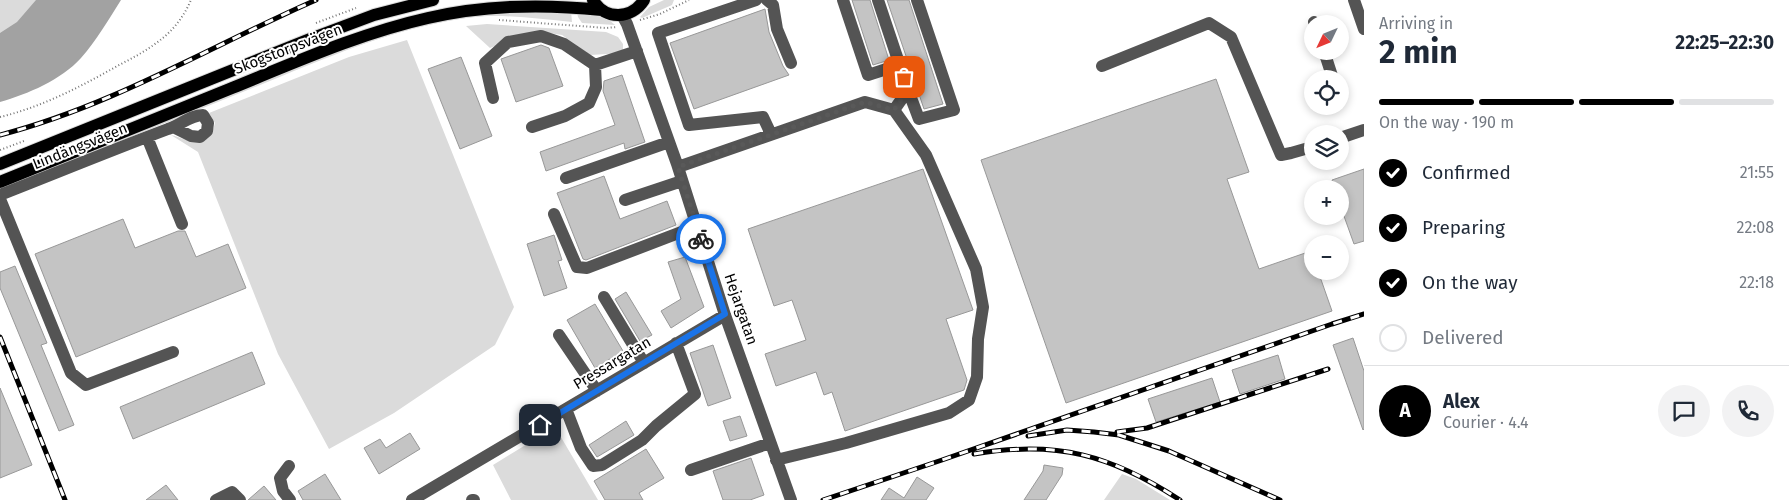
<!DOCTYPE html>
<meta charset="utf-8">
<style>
body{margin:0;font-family:"Fira Sans",sans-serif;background:#f2f2f3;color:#1f2937;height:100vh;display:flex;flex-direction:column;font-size:19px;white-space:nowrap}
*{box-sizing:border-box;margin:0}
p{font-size:16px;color:#747a83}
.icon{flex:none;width:28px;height:28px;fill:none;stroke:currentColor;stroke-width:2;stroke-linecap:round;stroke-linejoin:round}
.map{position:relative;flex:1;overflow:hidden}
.side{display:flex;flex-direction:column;background:#fff;width:425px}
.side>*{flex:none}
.needle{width:32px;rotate:227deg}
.buttons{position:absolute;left:1304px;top:15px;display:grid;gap:10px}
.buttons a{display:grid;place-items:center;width:45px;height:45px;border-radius:50%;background:#fff;box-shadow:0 2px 8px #0003;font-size:25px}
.pin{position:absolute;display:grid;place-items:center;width:42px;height:42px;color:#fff;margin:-21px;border-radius:10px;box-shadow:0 2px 8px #0006}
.courier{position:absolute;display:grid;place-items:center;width:50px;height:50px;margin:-25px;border:4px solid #1a73e8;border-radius:50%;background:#fff;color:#222;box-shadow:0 1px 6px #0007}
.overview em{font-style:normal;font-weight:700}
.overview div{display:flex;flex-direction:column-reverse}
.overview{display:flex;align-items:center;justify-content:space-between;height:85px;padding:0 15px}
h1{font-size:32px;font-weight:700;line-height:38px}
.bar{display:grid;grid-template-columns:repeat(4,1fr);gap:8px 5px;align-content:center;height:60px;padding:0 15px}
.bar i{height:6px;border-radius:4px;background:#e0e1e3}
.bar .active{background:#000}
.bar p{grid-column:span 4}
.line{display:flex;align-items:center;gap:12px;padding:0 15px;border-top:1px solid #e0e1e3}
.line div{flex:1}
.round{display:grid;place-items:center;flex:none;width:52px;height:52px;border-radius:26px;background:#f2f2f3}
ol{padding:0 15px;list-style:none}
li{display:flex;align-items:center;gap:15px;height:55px}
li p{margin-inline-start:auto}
li .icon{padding:5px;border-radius:50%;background:#000;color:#fff;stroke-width:4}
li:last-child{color:#747a83}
li i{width:28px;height:28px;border:2px solid #e0e1e3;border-radius:50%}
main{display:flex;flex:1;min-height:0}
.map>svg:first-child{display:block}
.green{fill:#dbdbdb}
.water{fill:#a2a2a2}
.building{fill:#c4c4c4;stroke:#989898}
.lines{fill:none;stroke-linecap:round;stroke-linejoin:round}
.major-casing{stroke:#dbdbdb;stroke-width:14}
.path{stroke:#767676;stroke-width:2;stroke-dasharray:1 2.5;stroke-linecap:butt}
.minor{stroke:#545454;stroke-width:12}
.major{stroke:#000;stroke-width:12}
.rail-casing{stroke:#000;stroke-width:5}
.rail{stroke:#fff;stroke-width:3;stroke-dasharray:9;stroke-linecap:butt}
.done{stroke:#595959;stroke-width:5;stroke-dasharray:0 9}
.route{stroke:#1a73e8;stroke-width:6}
.labels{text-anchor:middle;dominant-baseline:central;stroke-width:4;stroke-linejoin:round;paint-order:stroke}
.street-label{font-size:15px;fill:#000;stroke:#fff}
</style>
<main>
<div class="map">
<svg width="1364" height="500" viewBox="0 0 1364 500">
<rect width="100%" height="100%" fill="#fff"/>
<!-- green -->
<path class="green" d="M0,0H65L0,42Z
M664,0H674L672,5L642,18L640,17L649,7Z
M571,11L572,22C537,19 501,13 466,18C391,28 320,61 250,89C167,123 83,155 0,189V186L371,38L414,26L480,14Z
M577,11L608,19L615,25L582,23L578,17Z
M487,24L606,32L618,37L623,44V53L590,55L562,35L543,32L517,37L490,48L466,26Z
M407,40L514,307L495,345L394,413L329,449L278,354L198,152L171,135C192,141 208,151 215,123L209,113L349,57Z
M555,427L598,500H511L493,465Z
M1122,474L1136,479L1170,500H1104Z"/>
<!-- water -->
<path class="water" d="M36,0H121C109,19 96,41 81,58C61,80 28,94 0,102V33L17,22Z"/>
<!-- building -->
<path class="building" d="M852,0H870L889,60L873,65Z
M887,0H909L943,104L924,109Z
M765,9L769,32L783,66L789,75L694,109L670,43Z
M541,45L549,48L563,86L516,102L501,59Z
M461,57L492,136L460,149L428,69Z
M622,75L645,142L625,149L624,143L546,171L540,152L615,125L603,91L604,81Z
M1216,79L1249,172L1227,179L1259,269L1311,251L1312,256V271H1318L1332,311L1066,403L981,160Z
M923,169L973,310L946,319L967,380L964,390L845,431L832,392L824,395L816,372L776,386L765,354L806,340L792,300L774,306L748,229Z
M1364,169V241L1354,244L1340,205V189H1334L1332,180Z
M604,176L620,219L667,201L676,225L586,260L583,259L557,193Z
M123,219L135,248L178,231H185L196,257L228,244L246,288L76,357L35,254Z
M554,235L562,260L558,261L567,288L544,296L527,244Z
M685,257L704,307L671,328L661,311L681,299L668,262Z
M15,266L47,343L41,345L74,425L59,431L0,288V272Z
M626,292L652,335L640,341L615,299Z
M595,304L623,351L595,368L567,320Z
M1353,338L1364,371V429L1363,430L1333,345Z
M713,345L731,398L708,406L690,353Z
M252,352L265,384L133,439L120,407Z
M1278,355L1285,379L1240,394L1232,370Z
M1212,378L1220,402L1156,422L1148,399Z
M0,388L32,465L0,478Z
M740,416L747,436L730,441L723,421Z
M626,421L634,435L597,457L589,445Z
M410,433L420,449L379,474L364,448L380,439L386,448Z
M646,449L664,478L639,493L643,500H605L594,481Z
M751,458L764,495L750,500H723L713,471Z
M1044,465L1063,468L1062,475L1046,500H1024L1043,471Z
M325,474L341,500H303L298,491Z
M917,477L934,488L926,500H881L889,488L904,498Z
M166,485L178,500H146Z
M264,486L276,500H248Z"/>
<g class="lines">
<!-- major casing -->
<g class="major-casing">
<path id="major" d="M593,0C605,21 632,19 644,0
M0,164L310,39L374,15L433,0
M0,182C78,151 155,119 232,88C296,62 361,33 428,18C484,5 545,4 602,10"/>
</g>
<!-- path -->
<path class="path" d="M499,20L606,28L617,27
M640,20L660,14L689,0
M316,23L356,8
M0,117C42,107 82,86 119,65C135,57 151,48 164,37C176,27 185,14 191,0
M0,150L24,141"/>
<!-- minor -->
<path class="minor" d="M756,0L658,33L689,125L763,117L771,134
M767,0L773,5L777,29L791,63
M843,0L868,75L899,65
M878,0L908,90L894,110
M1354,0L1364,29
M622,15L627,24L677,164L725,315L791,500
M1314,22L1315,24
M1324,51L1333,79
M1102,66L1209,23L1231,37L1281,155L1291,153L1312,147
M908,90L919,119L954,110L917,0
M493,98L485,63L508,42L541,36L564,44L595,65
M532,127L565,116L589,103L596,87L595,65L637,51
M147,137L182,224
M1340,138L1364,130
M678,167L865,102L894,110L926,155L976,269L983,307L978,339L977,377L969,400L949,413L846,443L776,460
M566,178L669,142
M0,195C56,173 112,150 168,129C180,125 191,115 203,115L208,123L207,131L200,137L191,136L173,127
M0,199L71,373L86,385L173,352
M625,200L682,181
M554,214L577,267L587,268L697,226
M604,297L644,363
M559,335L597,391
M566,409L581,448L593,466L602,465L642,440L656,426L695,394L676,343
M289,466L280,478L283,491L290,500
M691,470L770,443
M216,500L232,492L240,500
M412,500L725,315
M472,500H474"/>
<!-- major -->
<use href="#major" class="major"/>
<!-- rail casing -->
<g class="rail-casing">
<path id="rail" d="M0,135C112,106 211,46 316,0
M0,337L65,500
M1117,432L1147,428L1328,369
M1028,436L1067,430L1094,432L1119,435L1169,451L1280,500
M974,454C1057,440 1111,455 1180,500
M823,500L942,460L1332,324L1364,314"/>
</g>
<!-- rail -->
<use href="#rail" class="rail"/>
</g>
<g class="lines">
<!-- done -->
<path class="done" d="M701,239L678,167L865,102L894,110L908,90L904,77"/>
<!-- route -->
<path class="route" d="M540,425L725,314L701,239"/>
</g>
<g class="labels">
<!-- street labels -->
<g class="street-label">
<text transform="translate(288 49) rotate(-21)">Skogstorpsvägen</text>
<text transform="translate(80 146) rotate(-22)">Lindängsvägen</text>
<text transform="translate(741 309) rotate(71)">Hejargatan</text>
<text transform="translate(612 363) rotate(-31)">Pressargatan</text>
</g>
</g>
</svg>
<div class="buttons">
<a><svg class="needle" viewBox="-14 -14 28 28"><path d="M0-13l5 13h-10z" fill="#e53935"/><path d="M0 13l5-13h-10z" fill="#747a83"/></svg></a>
<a><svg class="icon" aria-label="locate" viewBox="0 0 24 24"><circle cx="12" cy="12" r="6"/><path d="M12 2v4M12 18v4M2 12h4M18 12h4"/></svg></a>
<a><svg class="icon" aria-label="layers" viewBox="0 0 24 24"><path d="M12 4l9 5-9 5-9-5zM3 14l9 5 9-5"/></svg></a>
<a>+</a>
<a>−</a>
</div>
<div class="pin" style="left:904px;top:77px;background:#ea580c"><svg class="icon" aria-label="bag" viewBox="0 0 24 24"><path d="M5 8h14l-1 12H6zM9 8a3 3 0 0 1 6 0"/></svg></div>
<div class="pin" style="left:540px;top:425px;background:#1f2937"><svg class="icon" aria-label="home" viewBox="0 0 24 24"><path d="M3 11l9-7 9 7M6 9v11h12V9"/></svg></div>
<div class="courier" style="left:701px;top:239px"><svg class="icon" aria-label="bike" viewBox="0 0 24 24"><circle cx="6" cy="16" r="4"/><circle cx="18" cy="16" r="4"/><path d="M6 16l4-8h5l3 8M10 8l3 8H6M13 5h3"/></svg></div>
</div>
<section class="side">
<div class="overview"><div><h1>2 min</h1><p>Arriving in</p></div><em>22:25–22:30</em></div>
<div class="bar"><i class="active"></i><i class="active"></i><i class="active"></i><i></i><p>On the way · 190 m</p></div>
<ol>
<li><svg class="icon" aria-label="check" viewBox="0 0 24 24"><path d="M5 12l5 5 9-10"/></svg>Confirmed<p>21:55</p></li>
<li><svg class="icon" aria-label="check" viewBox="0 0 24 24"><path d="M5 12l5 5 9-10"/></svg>Preparing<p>22:08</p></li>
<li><svg class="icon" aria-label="check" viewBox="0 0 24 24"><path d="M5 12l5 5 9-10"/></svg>On the way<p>22:18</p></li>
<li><i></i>Delivered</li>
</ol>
<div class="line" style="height:90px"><b class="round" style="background:#000;color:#fff">A</b><div><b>Alex</b><p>Courier · 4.4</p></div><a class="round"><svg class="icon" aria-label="chat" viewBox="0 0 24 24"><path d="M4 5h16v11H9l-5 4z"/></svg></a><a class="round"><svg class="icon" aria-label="phone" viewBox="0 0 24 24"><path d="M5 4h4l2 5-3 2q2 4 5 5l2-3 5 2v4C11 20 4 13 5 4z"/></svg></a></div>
</section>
</main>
